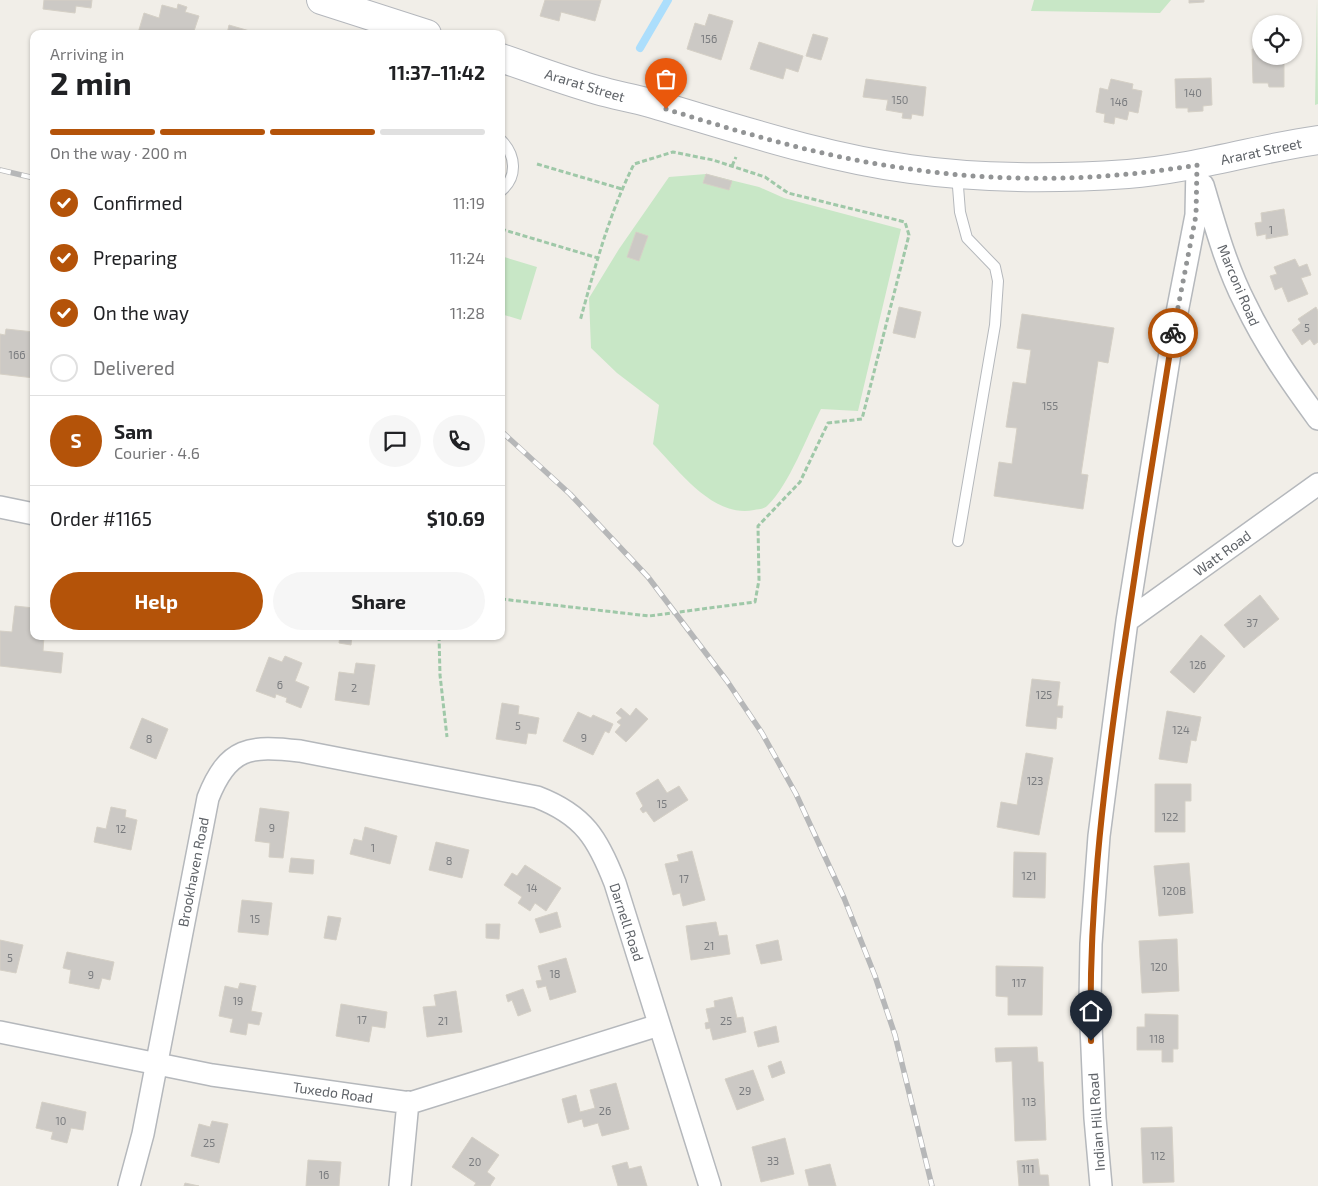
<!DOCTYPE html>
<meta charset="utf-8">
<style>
body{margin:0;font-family:"Exo 2",sans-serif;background:#f6f6f6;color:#202124;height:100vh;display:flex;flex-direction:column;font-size:19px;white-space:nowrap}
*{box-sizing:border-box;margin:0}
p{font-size:16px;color:#757577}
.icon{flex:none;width:28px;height:28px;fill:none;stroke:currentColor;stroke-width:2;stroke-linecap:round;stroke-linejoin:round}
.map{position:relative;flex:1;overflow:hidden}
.details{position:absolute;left:30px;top:30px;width:475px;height:610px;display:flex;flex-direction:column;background:#fff;border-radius:10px;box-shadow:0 1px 4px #0004}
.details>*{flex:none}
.buttons{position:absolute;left:1252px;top:15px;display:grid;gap:10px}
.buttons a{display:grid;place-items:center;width:50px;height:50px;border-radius:50%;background:#fff;box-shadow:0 1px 4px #0004;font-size:25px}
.pin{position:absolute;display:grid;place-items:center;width:42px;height:42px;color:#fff;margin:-51px -21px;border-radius:50% 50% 50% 0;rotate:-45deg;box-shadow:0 0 5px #0007}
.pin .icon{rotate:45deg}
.courier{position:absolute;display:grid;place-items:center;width:50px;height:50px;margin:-25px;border:4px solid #b45309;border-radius:50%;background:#fff;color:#222;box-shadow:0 1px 6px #0007}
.summary em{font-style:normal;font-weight:700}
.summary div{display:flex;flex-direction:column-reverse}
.summary{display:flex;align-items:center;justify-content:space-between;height:85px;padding:0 20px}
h1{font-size:32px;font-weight:700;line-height:38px}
.bar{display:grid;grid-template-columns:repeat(4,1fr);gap:8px 5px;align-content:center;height:60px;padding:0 20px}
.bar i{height:6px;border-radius:4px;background:#e0e0e0}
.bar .current{background:#b45309}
.bar p{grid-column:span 4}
.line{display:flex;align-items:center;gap:12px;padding:0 20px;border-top:1px solid #e0e0e0}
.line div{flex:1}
.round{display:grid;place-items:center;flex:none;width:52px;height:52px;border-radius:26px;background:#f6f6f6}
ol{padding:0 20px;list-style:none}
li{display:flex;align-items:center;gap:15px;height:55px}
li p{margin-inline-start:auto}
li .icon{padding:5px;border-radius:50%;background:#b45309;color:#fff;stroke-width:4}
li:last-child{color:#757577}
li i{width:28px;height:28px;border:2px solid #e0e0e0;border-radius:50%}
.primary-button{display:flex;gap:10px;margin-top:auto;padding:10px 20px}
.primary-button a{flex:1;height:58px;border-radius:30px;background:#b45309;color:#fff;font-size:20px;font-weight:700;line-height:58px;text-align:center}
.primary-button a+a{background:#f6f6f6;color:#202124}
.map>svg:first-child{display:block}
.green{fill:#c8e7c6}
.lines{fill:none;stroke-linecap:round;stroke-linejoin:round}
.stream{stroke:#acdefc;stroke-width:8}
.building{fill:#ccc9c5;stroke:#d5d0c6}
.lane-casing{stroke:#b5b8bc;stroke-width:12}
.street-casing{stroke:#b5b8bc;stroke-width:24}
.secondary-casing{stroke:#b4b7bc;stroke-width:30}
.path{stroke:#9fc8a8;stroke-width:3;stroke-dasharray:5 2.5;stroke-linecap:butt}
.lane{stroke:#fff;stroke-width:10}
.street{stroke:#fff;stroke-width:21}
.secondary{stroke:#fff;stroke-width:28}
.rail-casing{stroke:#b6b7b8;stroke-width:5.5}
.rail{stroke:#fff;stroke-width:4;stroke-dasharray:11;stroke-linecap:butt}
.done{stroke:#929495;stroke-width:5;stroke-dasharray:0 9}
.route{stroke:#b45309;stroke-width:6}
.labels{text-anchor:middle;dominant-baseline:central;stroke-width:4;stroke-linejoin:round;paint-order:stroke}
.number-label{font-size:11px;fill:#7a7c7f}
.street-label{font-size:14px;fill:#5f6368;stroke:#fff}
</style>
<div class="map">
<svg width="1318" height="1186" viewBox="0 0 1318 1186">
<rect width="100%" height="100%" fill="#f1eee8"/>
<!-- green -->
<path class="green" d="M1034,0H1171L1160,13L1031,11Z
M1317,0L1318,104L1315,105Z
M706,174L759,187L784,198L901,229L858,411L821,409C807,436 789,485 768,505C765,509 759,509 754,510C712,518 679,470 653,444L659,405L617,373L591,348L589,298L619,249L669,177Z
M501,256L537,267L521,320L501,314Z"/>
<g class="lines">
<!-- stream -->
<path class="stream" d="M640,48L668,0"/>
</g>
<!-- building -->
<path class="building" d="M44,0H92L91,8L76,6L75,13L43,9Z
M545,0H601L595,21L561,12L559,21L540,16Z
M1189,0H1204V2L1189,3Z
M178,4L187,7L185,12L199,16L193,34L138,33L144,13L159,18L162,5L177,9Z
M709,14L733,21L721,60L687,49L695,23L705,26Z
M229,25L260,34H227Z
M813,34L828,38L821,60L806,56Z
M759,42L803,56L798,72L786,68L783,79L750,69Z
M1252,49H1261V56H1288L1284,58V87H1269L1268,83H1253Z
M1211,78L1212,105L1203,106V111L1188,112V108H1176L1175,79Z
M866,79L926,87L923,116L912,114L911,119L902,118L903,113L886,110L888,100L863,97Z
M1111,79L1133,84L1132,89L1142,91L1138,113L1129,111L1127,120L1115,117L1114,124L1104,122L1105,114L1096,112L1100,88L1108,90Z
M706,174L732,181L729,190L703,183Z
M1284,209L1288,235L1266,239V234L1257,236L1255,223L1262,222L1261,213Z
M636,232L648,236L639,261L627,257Z
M1295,259L1299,267L1307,264L1311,275L1301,278L1308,294L1288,302L1282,287L1275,290L1270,276L1277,274L1274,267Z
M899,307L921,312L915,338L893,333Z
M1316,307L1318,311V342L1314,345L1310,339L1302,345L1292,330L1301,323L1298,319Z
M1022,314L1114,328L1108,363L1098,361L1081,474L1088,475L1083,509L994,496L999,462L1012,464L1017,428L1006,427L1013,382L1026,384L1031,350L1017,348Z
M6,329L34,332V378L0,374V334L5,335Z
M1260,595L1279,619L1244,648L1224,625Z
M15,606L34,608V636H44L43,651L63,653L61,673L0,666V631L12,632Z
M1201,635L1225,656L1194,693L1170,672Z
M340,636H352L351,645L339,643Z
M285,656L302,663L295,681L309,687L301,708L286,702L287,698L276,694L275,698L256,691L269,657L282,662Z
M356,663L375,665L369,705L335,700L339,672L354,674Z
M1032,679L1060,682L1057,706H1063L1062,718L1057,717L1056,729L1026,726Z
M502,703L519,706L518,714L539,718L536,734L528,733L526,744L496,739Z
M621,708L630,716L636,708L648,719L626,742L615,732L621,725L617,722L622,718L616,713Z
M1167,711L1201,717L1196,741L1191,740L1187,763L1159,759Z
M578,712L591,718L593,715L613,724L609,733L605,731L593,755L563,741Z
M142,718L168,729L156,759L130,748Z
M1026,753L1053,758L1039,835L997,827L1001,802L1017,805Z
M658,779L667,793L679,786L688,800L654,822L646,811L643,813L640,809L643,806L636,793Z
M1155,784H1191V801H1185V832H1155Z
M111,807L126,810L125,817L137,820L131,850L94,842L97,827L106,829Z
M260,808L289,812L283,858L269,857L270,843L255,841Z
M365,827L397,836L390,864L350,854L354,839L362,841Z
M436,842L469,850L462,878L429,870Z
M692,851L705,900L683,906L680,893L673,895L665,864L679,861L677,855Z
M1014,852L1046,853L1045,898L1013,897Z
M291,858L314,860L313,874L289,872Z
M1189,863L1193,913L1159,916L1154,866Z
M525,865L561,888L546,911L535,903L530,911L518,903L522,897L504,885L512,873L517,876Z
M242,900L272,903L268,935L238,932Z
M557,912L561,927L540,933L535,919Z
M328,916L341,918L336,940L324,938Z
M716,922L719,936L727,935L730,954L691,960L686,926Z
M486,924H500L499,939L486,938Z
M1177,939L1179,991L1142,993L1139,941Z
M0,940L23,945L16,973L0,970Z
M778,940L782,960L761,964L756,945Z
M67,952L114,962L110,980L102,978L99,989L69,983L71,970L63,968Z
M566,958L576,992L550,1000L546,986L538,988L536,981L542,980L538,966Z
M996,966L1043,967L1042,1015H1008V997L996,996Z
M240,983L256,986L251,1011L262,1013L259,1025L248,1023L246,1035L230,1032L233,1019L219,1016L225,986L238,989Z
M523,989L531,1011L518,1016L512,1000L508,1002L506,995Z
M456,991L462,1032L427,1037L423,1007L436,1006L434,995Z
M732,997L737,1018L743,1017L746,1032L713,1040L710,1028L706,1029L705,1023L709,1022L706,1009L715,1007L714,1001Z
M341,1004L387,1012L385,1028L372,1026L369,1042L336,1036Z
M1145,1014L1178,1015V1049H1173V1062H1162V1050H1137V1027H1145Z
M776,1026L779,1042L758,1047L754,1032Z
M1037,1047L1038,1062H1043L1046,1140L1015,1141L1012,1061L996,1062L995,1048Z
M781,1061L785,1073L772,1078L768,1066Z
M753,1070L764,1100L737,1110L725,1079Z
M616,1083L629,1129L602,1136L598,1123L584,1127L582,1119L568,1123L562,1099L576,1095L580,1112L595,1108L590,1090Z
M42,1102L86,1112L83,1130L71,1128L67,1143L51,1139L53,1132L36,1128Z
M212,1121L228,1124L219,1163L191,1156L199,1124L210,1127Z
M1172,1127L1174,1182L1143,1183L1141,1128Z
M472,1137L499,1155L487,1172L495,1178L490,1186H474L476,1183L452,1167Z
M785,1138L794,1174L761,1182L752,1147Z
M1038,1159L1040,1175H1048L1049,1186H1019L1017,1161Z
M308,1160L341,1162L339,1186H306Z
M627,1162L629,1169L641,1166L647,1186H618L612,1166Z
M830,1164L836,1186H809L805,1170Z
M185,1183L199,1186H184Z"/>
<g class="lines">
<!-- lane casing -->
<g class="lane-casing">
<path id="lane" d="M501,140C516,155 518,177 501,191
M957,174L960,212L967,238L995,267L998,281L995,325L958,541"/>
</g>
<!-- street casing -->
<g class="street-casing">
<path id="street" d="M1203,185C1215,225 1226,266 1245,303C1265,345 1291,382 1318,419
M0,507L34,514
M1127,621L1318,484
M0,1032L212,1075L410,1103L659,1025
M129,1186L143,1134L208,798C228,747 250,745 300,751L537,797C584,815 598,839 615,883L710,1186
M400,1186L408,1102
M1101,1186L1095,1118L1090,1002L1091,944L1099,836L1127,621L1174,328L1196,215L1197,165"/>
</g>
<!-- secondary casing -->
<g class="secondary-casing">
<path id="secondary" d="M321,0L427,34
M501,58C533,69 565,81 597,90C614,95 632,98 650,103C736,128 821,157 910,169C982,179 1056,179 1128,174C1193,169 1254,149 1318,140"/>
</g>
<!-- path -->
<path class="path" d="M537,164L622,189
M732,166L736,157
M501,229L598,258
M501,599L649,616L755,602L759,580L758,526L800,482L828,423L862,419L909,235L905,222L788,193L765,177L713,160L673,152L634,164C609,214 595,267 580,321
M439,636L440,675L447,737"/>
<!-- lane -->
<use href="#lane" class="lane"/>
<!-- street -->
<use href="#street" class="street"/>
<!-- secondary -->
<use href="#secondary" class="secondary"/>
<!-- rail casing -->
<g class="rail-casing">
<path id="rail" d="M0,170L34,178
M501,431L570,494L648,577L727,681L762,733L796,794L844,898L875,976L895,1035L932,1186"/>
</g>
<!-- rail -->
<use href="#rail" class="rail"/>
</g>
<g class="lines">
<!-- done -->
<path class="done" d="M666,109C746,134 827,158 910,169C1004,183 1103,181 1197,165L1196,215L1173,333"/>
<!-- route -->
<path class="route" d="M1091,1041C1088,919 1102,800 1119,680C1136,564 1154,449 1173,333"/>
</g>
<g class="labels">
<!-- number labels -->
<g class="number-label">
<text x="709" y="38">156</text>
<text x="1193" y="92">140</text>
<text x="900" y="99">150</text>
<text x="1119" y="101">146</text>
<text x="1271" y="229">1</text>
<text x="1307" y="327">5</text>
<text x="17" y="354">166</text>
<text x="1050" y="405">155</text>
<text x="1252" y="622">37</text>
<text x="1198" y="664">126</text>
<text x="280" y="684">6</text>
<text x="354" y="687">2</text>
<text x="1044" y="694">125</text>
<text x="518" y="725">5</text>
<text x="1181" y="729">124</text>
<text x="584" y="737">9</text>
<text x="149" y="738">8</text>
<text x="1035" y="780">123</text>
<text x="662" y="803">15</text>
<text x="1170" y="816">122</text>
<text x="272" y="827">9</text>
<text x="121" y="828">12</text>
<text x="373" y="847">1</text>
<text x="449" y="860">8</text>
<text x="1029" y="875">121</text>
<text x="684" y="878">17</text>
<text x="532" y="887">14</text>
<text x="1174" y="890">120B</text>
<text x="255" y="918">15</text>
<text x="709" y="945">21</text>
<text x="10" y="957">5</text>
<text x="1159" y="966">120</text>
<text x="555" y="973">18</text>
<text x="91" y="974">9</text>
<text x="1019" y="982">117</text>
<text x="238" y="1000">19</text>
<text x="362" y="1019">17</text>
<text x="443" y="1020">21</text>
<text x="726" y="1020">25</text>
<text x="1157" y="1038">118</text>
<text x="745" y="1090">29</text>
<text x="1029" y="1101">113</text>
<text x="605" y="1110">26</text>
<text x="61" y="1120">10</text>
<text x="209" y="1142">25</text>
<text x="1158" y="1155">112</text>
<text x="773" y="1160">33</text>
<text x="475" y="1161">20</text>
<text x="1028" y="1168">111</text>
<text x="324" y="1174">16</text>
</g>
<!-- street labels -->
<g class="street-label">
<text transform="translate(585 85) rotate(17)">Ararat Street</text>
<text transform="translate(1261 151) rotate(-12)">Ararat Street</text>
<text transform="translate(1239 285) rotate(67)">Marconi Road</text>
<text transform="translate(1222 553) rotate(-36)">Watt Road</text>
<text transform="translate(193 872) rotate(-79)">Brookhaven Road</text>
<text transform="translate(627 922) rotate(72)">Darnell Road</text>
<text transform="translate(333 1092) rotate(8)">Tuxedo Road</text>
<text transform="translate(1096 1122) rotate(-94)">Indian Hill Road</text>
</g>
</g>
</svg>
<div class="buttons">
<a><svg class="icon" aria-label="locate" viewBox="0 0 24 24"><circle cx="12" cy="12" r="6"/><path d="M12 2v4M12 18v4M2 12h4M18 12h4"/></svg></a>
</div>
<div class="pin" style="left:666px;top:109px;background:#ea580c"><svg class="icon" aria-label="bag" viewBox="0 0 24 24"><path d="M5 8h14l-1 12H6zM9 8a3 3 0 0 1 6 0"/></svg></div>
<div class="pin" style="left:1091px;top:1041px;background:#1f2937"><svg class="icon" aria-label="home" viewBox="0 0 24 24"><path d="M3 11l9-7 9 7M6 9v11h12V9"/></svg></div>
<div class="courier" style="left:1173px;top:333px"><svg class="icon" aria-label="bike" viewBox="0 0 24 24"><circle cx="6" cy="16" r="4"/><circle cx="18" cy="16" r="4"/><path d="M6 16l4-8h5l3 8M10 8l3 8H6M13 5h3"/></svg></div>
<section class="details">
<div class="summary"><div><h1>2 min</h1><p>Arriving in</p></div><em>11:37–11:42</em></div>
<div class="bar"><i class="current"></i><i class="current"></i><i class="current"></i><i></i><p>On the way · 200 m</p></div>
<ol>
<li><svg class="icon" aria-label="check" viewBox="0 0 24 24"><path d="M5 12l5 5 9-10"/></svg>Confirmed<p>11:19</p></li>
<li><svg class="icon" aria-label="check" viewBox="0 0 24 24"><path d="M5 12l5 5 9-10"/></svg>Preparing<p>11:24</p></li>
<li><svg class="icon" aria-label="check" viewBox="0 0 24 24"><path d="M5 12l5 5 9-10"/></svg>On the way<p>11:28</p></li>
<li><i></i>Delivered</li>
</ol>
<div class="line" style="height:90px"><b class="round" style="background:#b45309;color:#fff">S</b><div><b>Sam</b><p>Courier · 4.6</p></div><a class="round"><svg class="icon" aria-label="chat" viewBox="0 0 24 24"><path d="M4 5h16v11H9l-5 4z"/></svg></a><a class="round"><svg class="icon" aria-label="phone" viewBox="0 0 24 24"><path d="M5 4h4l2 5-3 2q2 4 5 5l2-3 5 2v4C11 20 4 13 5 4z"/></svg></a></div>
<div class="line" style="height:65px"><div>Order #1165</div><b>$10.69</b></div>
<div class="primary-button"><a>Help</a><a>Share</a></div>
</section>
</div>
